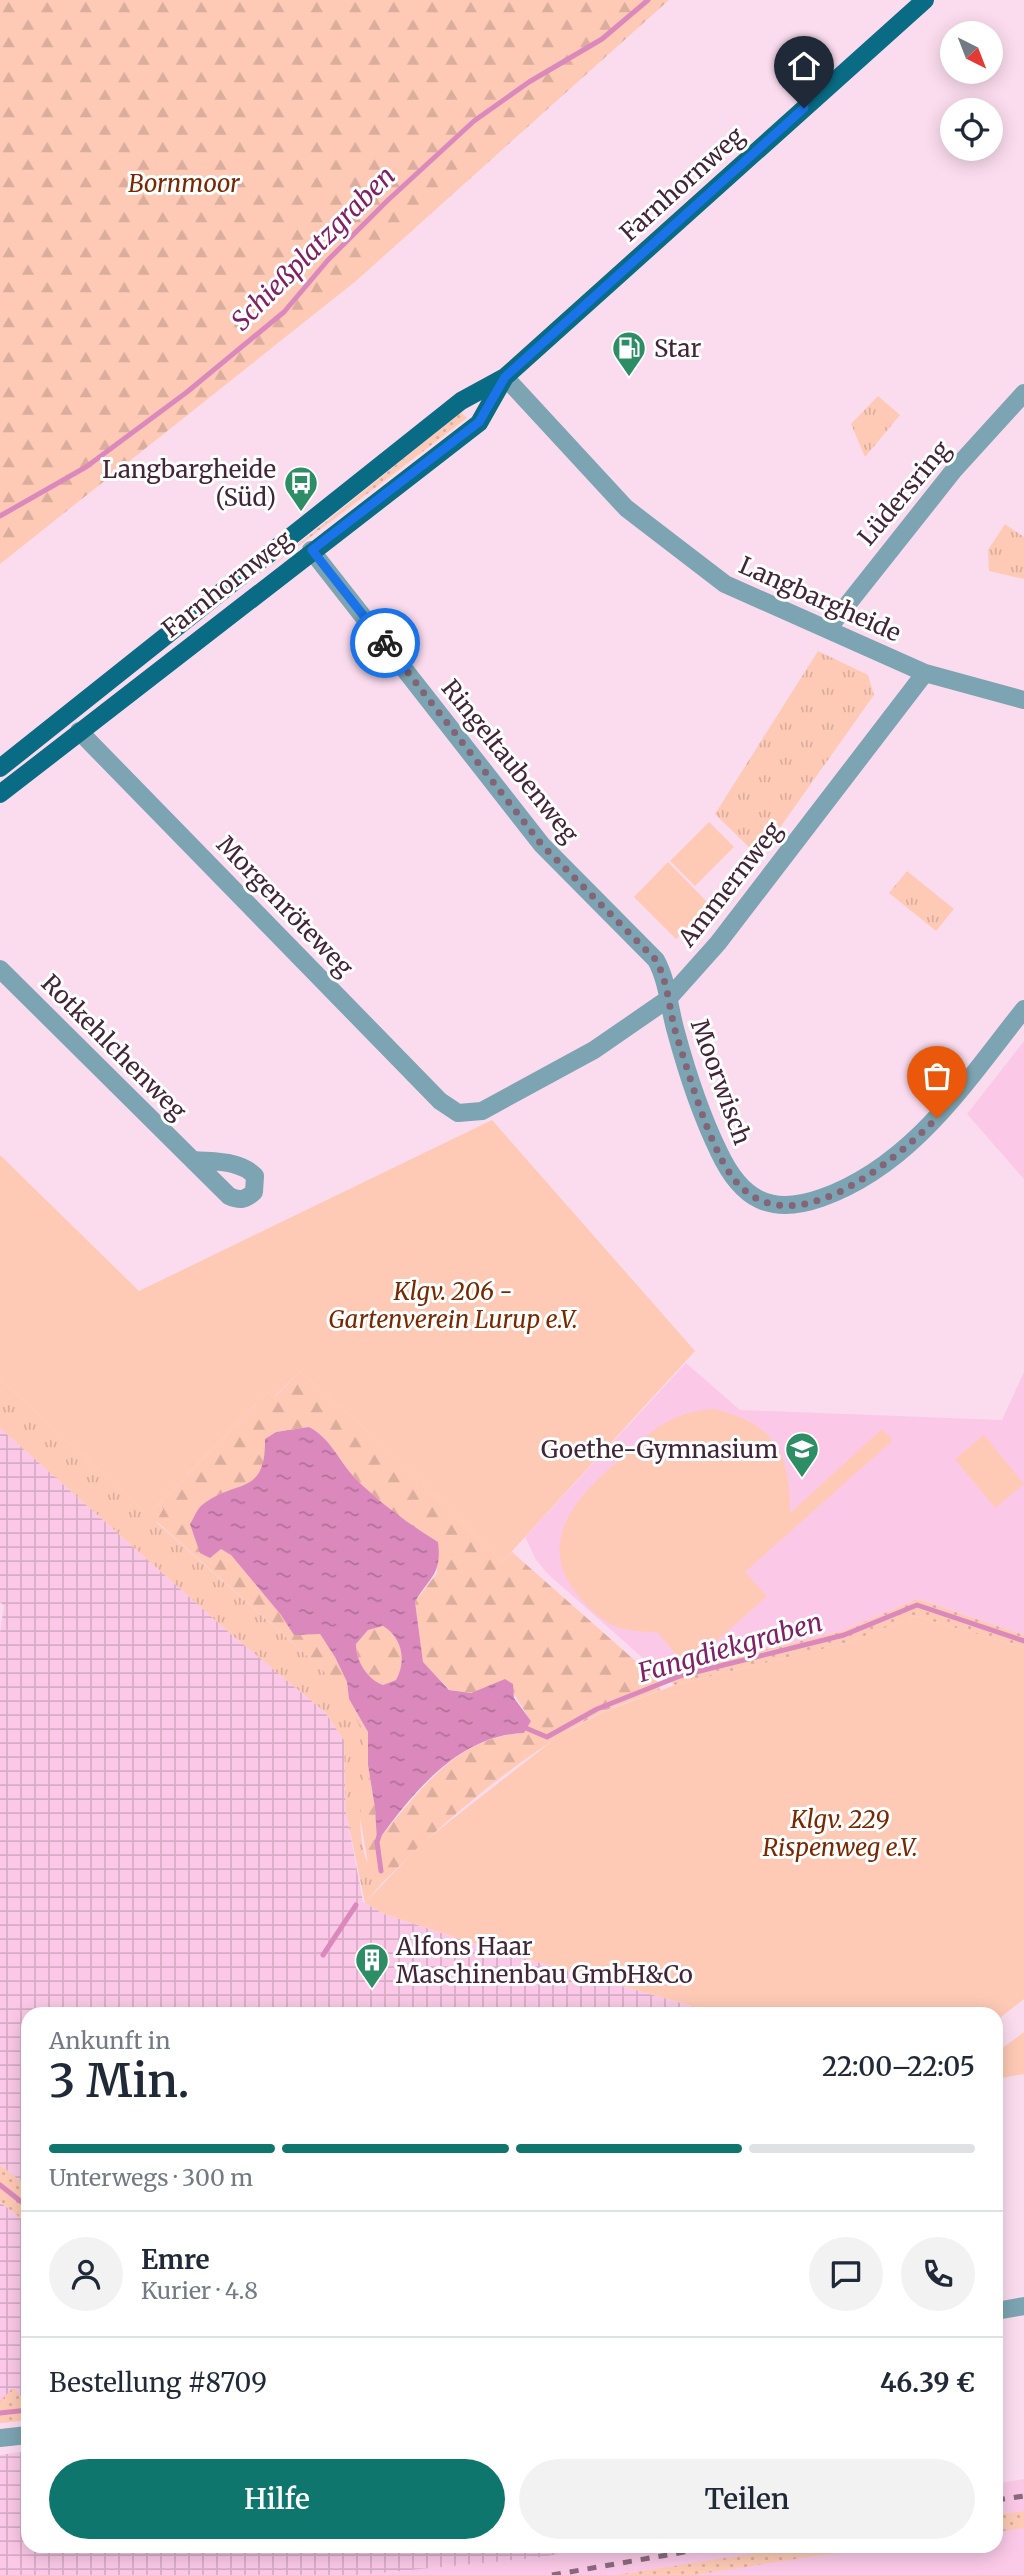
<!DOCTYPE html>
<html lang="de">
<meta charset="utf-8">
<style>
body{margin:0;font-family:Merriweather,serif;background:#f2f2f3;color:#1f2937;height:100vh;display:flex;flex-direction:column;font-size:26px;white-space:nowrap}
*{box-sizing:border-box;margin:0}
p{font-size:23px;color:#747a83}
.icon{flex:none;width:38px;height:38px;fill:none;stroke:currentColor;stroke-width:2;stroke-linecap:round;stroke-linejoin:round}
.map{position:relative;flex:1;overflow:hidden}
.panel{position:absolute;left:21px;top:2007px;width:982px;height:546px;display:flex;flex-direction:column;background:#fff;border-radius:21px;box-shadow:0 4px 18px #0003}
.panel>*{flex:none}
.needle{width:46px;rotate:138deg}
.controls{position:absolute;left:940px;top:21px;display:grid;gap:14px}
.controls a{display:grid;place-items:center;width:63px;height:63px;border-radius:50%;background:#fff;box-shadow:0 4px 18px #0003;font-size:35px}
.pin{position:absolute;display:grid;place-items:center;width:60px;height:60px;color:#fff;margin:-72px -30px;border-radius:50% 50% 50% 0;rotate:-45deg;box-shadow:0 0 7px #0007}
.pin .icon{rotate:45deg}
.courier{position:absolute;display:grid;place-items:center;width:70px;height:70px;margin:-35px;border:5px solid #1a73e8;border-radius:50%;background:#fff;color:#222;box-shadow:0 2px 9px #0007}
.head em{font-style:normal;font-weight:600}
.head div{display:flex;flex-direction:column-reverse}
.head{display:flex;align-items:center;justify-content:space-between;height:119px;padding:0 28px}
h1{font-size:46px;font-weight:600;line-height:52px}
.bar{display:grid;grid-template-columns:repeat(4,1fr);gap:10px 7px;align-content:center;height:84px;padding:0 28px}
.bar i{height:9px;border-radius:5px;background:#e0e1e3}
.bar .selected{background:#0f766e}
.bar p{grid-column:span 4}
.line{display:flex;align-items:center;gap:18px;padding:0 28px;border-top:2px solid #e0e1e3}
.line div{flex:1}
.round{display:grid;place-items:center;flex:none;width:74px;height:74px;border-radius:37px;background:#f2f2f3}
.action{display:flex;gap:14px;margin-top:auto;padding:14px 28px}
.action a{flex:1;height:80px;border-radius:42px;background:#0f766e;color:#fff;font-size:28px;font-weight:600;line-height:80px;text-align:center}
.action a+a{background:#f2f2f3;color:#1f2937}
.map>svg:first-child{display:block}
.built{fill:#fbc9e7}
.industrial{fill:url(#industrial-grid)}
.grass{fill:url(#grass-dots)}
.forest{fill:url(#forest-firs);fill-rule:evenodd}
.park{fill:url(#park-tufts)}
.garden{fill:#fecab6}
.water{fill:url(#water-ripples);fill-rule:evenodd}
.lines{fill:none;stroke-linecap:round;stroke-linejoin:round}
.stream{stroke:#db89bd;stroke-width:5}
.minor{stroke:#7da4b2;stroke-width:18}
.primary{stroke:#096b84;stroke-width:18}
.rail{stroke:#896b7d;stroke-width:5;stroke-dasharray:9 9;stroke-linecap:butt}
.done{stroke:#836577;stroke-width:7;stroke-dasharray:0 12.6}
.route{stroke:#1a73e8;stroke-width:9}
.labels{text-anchor:middle;dominant-baseline:central;stroke-width:6;stroke-linejoin:round;paint-order:stroke}
.park-label{font-size:24px;font-style:italic;fill:#782900;stroke:#fff}
.street-label{font-size:24px;fill:#422537;stroke:#fff}
.poi-label{font-size:24px;fill:#422537;stroke:#fff;text-anchor:start}
.water-label{font-size:26px;font-style:italic;fill:#802165;stroke:#fff}
</style>
<div class="map">
<svg width="1024" height="2575" viewBox="0 0 1024 2575">
<defs>
<pattern id="industrial-grid" width="8" height="8" patternUnits="userSpaceOnUse" patternTransform="scale(1.75)"><rect width="8" height="8" fill="#fbc9e7"/><path d="M0 4h8M4 0v8" fill="none" stroke="#d8acc7"/></pattern>
<pattern id="grass-dots" width="8" height="8" patternUnits="userSpaceOnUse" patternTransform="scale(1.75)"><rect width="8" height="8" fill="#fecab6"/><path d="M2 2h.1M6 6h.1" fill="none" stroke="#dbad9d" stroke-width="1.8" stroke-linecap="round"/></pattern>
<pattern id="forest-firs" width="22" height="20" patternUnits="userSpaceOnUse" patternTransform="scale(1.75)"><rect width="22" height="20" fill="#fecab6"/><path d="M5 1l3.5 6h-7zM16 11l3.5 6h-7z" fill="#dbad9d"/></pattern>
<pattern id="park-tufts" width="24" height="20" patternUnits="userSpaceOnUse" patternTransform="scale(1.75)"><rect width="24" height="20" fill="#fecab6"/><path d="M3 7l-1-3M5 7V3M7 7l1-3M15 17l-1-3M17 17v-4M19 17l1-3" fill="none" stroke="#dbad9d"/></pattern>
<pattern id="water-ripples" width="26" height="14" patternUnits="userSpaceOnUse" patternTransform="scale(1.75)"><rect width="26" height="14" fill="#db89bd"/><path d="M2 4q2-2 4 0t4 0M15 11q2-2 4 0t4 0" fill="none" stroke="#b3709a"/></pattern>
</defs>
<rect width="100%" height="100%" fill="#fbdcee"/>
<!-- built -->
<path class="built" d="M1024,1041V1179L967,1114Z
M686,1363L740,1410L1002,1420L1024,1372V1635L918,1599L842,1631L662,1675L549,1575L536,1560L525,1537Z
M1024,2479V2575H359L535,2558L609,2546H996V2484Z"/>
<!-- industrial -->
<path class="industrial" d="M0,1428L232,1635L325,1712L344,1740L346,1812L363,1902L384,1914L484,1947L720,2014H28V2187L0,2165V1633L4,1606L0,1602Z
M0,2202L28,2224V2420L0,2423Z
M28,2451V2546H609L535,2558L359,2575H0V2455Z"/>
<!-- grass -->
<path class="grass" d="M461,412L467,418L263,573Z
M918,1599L1024,1635V1648L915,1616L847,1643L675,1685L662,1675L842,1631Z
M0,2165L28,2187V2224L0,2202Z
M13,2388L23,2398L28,2393V2420L0,2423V2401Z
M1024,2511V2528L996,2532V2515Z
M802,2546H912L820,2555L694,2575H616Z"/>
<!-- forest -->
<path class="forest" d="M0,0H669L356,281L0,564Z
M300,1371L414,1473L502,1562L512,1552L657,1680L660,1690C641,1698 619,1704 600,1713C520,1755 446,1819 382,1883L369,1870L359,1810L363,1737L322,1669L156,1521L163,1509L159,1504L268,1392L275,1397ZM309,1427C331,1438 339,1462 356,1479C380,1503 409,1524 438,1542L437,1573L415,1602L423,1663L450,1690L471,1693L505,1680L531,1721L524,1733C455,1736 418,1794 377,1841L375,1808L368,1765V1732L349,1699L347,1682L335,1657L320,1634H294L281,1615L231,1555L221,1548L200,1553L197,1542L256,1479L265,1461V1439L276,1432Z
M383,1626C402,1639 408,1660 396,1680L383,1685C367,1679 356,1661 356,1644L368,1630Z"/>
<!-- park -->
<path class="park" d="M878,396L900,415L865,457L851,424Z
M1005,524L1024,537V579L989,571L988,550Z
M818,651L868,675L874,695L759,857L715,814Z
M907,871L954,909L936,931L889,893Z
M0,1379L147,1514L159,1504L163,1509L156,1522L322,1669C336,1688 359,1714 363,1738C369,1784 344,1847 382,1883L365,1903L346,1812L344,1740L325,1712L232,1635L0,1428Z"/>
<!-- garden -->
<path class="garden" d="M709,822L734,847L695,886L670,861Z
M668,862L710,905L676,939L634,897Z
M492,1120L695,1351L502,1562L414,1473L300,1371L274,1397L268,1392L148,1515L0,1379V1155L139,1291Z
M714,1409C776,1424 790,1453 790,1513L882,1429L893,1440L745,1572L767,1596L687,1667L657,1632C621,1632 606,1627 582,1600C532,1545 575,1498 618,1461C651,1432 668,1412 714,1409Z
M984,1435L1024,1484L995,1508L955,1459Z
M915,1616L1024,1648V1999L996,2021V2014H720L485,1947L384,1914L365,1903L418,1847L455,1817L556,1738L603,1712L675,1685L847,1643Z
M1024,2032V2074L996,2079V2053Z"/>
<!-- water -->
<path class="water" d="M309,1427C331,1438 339,1462 356,1479C380,1503 409,1524 438,1542C442,1575 430,1576 415,1602L423,1662L449,1690L471,1693L505,1679L513,1684L514,1698L531,1721L524,1733C459,1735 412,1793 377,1842L375,1808L368,1765V1732L349,1699L347,1682L335,1657L320,1634L294,1635L281,1615L231,1555L221,1549L210,1558L200,1553L190,1524C194,1518 197,1509 202,1505C236,1478 266,1497 265,1439L276,1432ZM383,1626C402,1638 407,1660 396,1680L383,1685C367,1679 356,1661 356,1644L368,1630Z"/>
<g class="lines">
<!-- stream -->
<path class="stream" d="M0,516L86,467L187,392L284,312L328,260L387,201L474,121L529,82L602,39L648,0
M521,1726L547,1737L597,1709L680,1676L844,1635L917,1605L1024,1641
M379,1836L377,1842L381,1871
M323,1955L356,1905
M0,2185L28,2207
M0,2413L28,2410"/>
<!-- minor -->
<path class="minor" d="M505,377L626,508L725,584L925,673L1024,700
M311,550L542,845L656,960C668,982 669,1008 676,1032C686,1069 702,1117 719,1152C741,1199 770,1216 821,1198C912,1166 966,1082 1024,1009
M828,629L954,470L1024,393
M79,731L440,1101L458,1113L482,1111L594,1050L668,999L718,943L925,673
M0,969L229,1196C240,1201 245,1200 254,1192L255,1176C240,1160 215,1162 194,1160
M996,2311L1024,2306
M0,2438L28,2435"/>
<!-- primary -->
<path class="primary" d="M0,768L461,401L505,377L925,0
M0,794L479,423L505,377"/>
<!-- rail -->
<path class="rail" d="M996,2500L1024,2496
M552,2575L719,2546"/>
</g>
<g class="lines">
<!-- done -->
<path class="done" d="M385,643L542,845L656,960C669,984 669,1012 677,1037C690,1077 708,1142 731,1175C786,1253 892,1163 937,1118"/>
<!-- route -->
<path class="route" d="M385,643L312,550L479,422L505,377L804,108"/>
</g>
<!-- icons -->
<defs>
<g id="fuel-pin" transform="scale(1.75)"><path d="M0 17L-7.5 6A9.5 9.5 0 1 1 7.5 6Z" fill="#2d8d65" stroke="#fff"/><path d="M-5.5-6h7V0h2V4h1.3V-2.5L3-4.5l.8-.8L6-3V5H2.5V1h-1V6h-7ZM-4.2-4.7v3.2H.2V-4.7Z" fill="#fff"/></g>
<g id="bus-pin" transform="scale(1.75)"><path d="M0 17L-7.5 6A9.5 9.5 0 1 1 7.5 6Z" fill="#2d8d65" stroke="#fff"/><path d="M-5-6H5V4H4V6H2V4H-2V6H-4V4H-5ZM-3.5-4V0h7V-4ZM-3.5 1.2v1.5H-2V1.2ZM2 1.2v1.5H3.5V1.2Z" fill="#fff"/></g>
<g id="school-pin" transform="scale(1.75)"><path d="M0 17L-7.5 6A9.5 9.5 0 1 1 7.5 6Z" fill="#2d8d65" stroke="#fff"/><path d="M0-5L7-2L0 1L-7-2ZM-4 1L0 2.5L4 1V4Q0 6-4 4Z" fill="#fff"/></g>
<g id="building-pin" transform="scale(1.75)"><path d="M0 17L-7.5 6A9.5 9.5 0 1 1 7.5 6Z" fill="#2d8d65" stroke="#fff"/><path d="M-4-6H4V6H1V3H-1V6H-4ZM-2.5-4.3h1.7v1.8h-1.7ZM.8-4.3h1.7v1.8H.8ZM-2.5-1h1.7V.8h-1.7ZM.8-1h1.7V.8H.8Z" fill="#fff"/></g>
</defs>
<g fill-rule="evenodd">
<use href="#fuel-pin" x="629" y="348"/>
<use href="#bus-pin" x="301" y="483"/>
<use href="#school-pin" x="802" y="1449"/>
<use href="#building-pin" x="372" y="1960"/>
</g>
<g class="labels">
<!-- park labels -->
<g class="park-label">
<text x="184" y="183">Bornmoor</text>
<text x="453" y="1291">Klgv. 206 -<tspan x="453" dy="28">Gartenverein Lurup e.V.</tspan></text>
<text x="840" y="1819">Klgv. 229<tspan x="840" dy="28">Rispenweg e.V.</tspan></text>
</g>
<!-- street labels -->
<g class="street-label">
<text transform="translate(682 184) rotate(-42)">Farnhornweg</text>
<text transform="translate(904 493) rotate(-50)">Lüdersring</text>
<text transform="translate(227 584) rotate(-38)">Farnhornweg</text>
<text transform="translate(820 599) rotate(24)">Langbargheide</text>
<text transform="translate(510 761) rotate(51)">Ringeltaubenweg</text>
<text transform="translate(730 884) rotate(-52)">Ammernweg</text>
<text transform="translate(285 906) rotate(46)">Morgenröteweg</text>
<text transform="translate(114 1047) rotate(45)">Rotkehlchenweg</text>
<text transform="translate(721 1082) rotate(70)">Moorwisch</text>
</g>
<!-- poi labels -->
<g class="poi-label">
<text x="654" y="348">Star</text>
<text x="276" y="469" text-anchor="end">Langbargheide<tspan x="276" dy="28">(Süd)</tspan></text>
<text x="778" y="1449" text-anchor="end">Goethe-Gymnasium</text>
<text x="396" y="1946">Alfons Haar<tspan x="396" dy="28">Maschinenbau GmbH&amp;Co</tspan></text>
</g>
<!-- water labels -->
<g class="water-label">
<text transform="translate(313 248) rotate(-45)">Schießplatzgraben</text>
<text transform="translate(730 1647) rotate(-16)">Fangdiekgraben</text>
</g>
</g>
</svg>
<div class="controls">
<a><svg class="needle" viewBox="-14 -14 28 28"><path d="M0-13l5 13h-10z" fill="#e53935"/><path d="M0 13l5-13h-10z" fill="#747a83"/></svg></a>
<a><svg class="icon" aria-label="locate" viewBox="0 0 24 24"><circle cx="12" cy="12" r="6"/><path d="M12 2v4M12 18v4M2 12h4M18 12h4"/></svg></a>
</div>
<div class="pin" style="left:937px;top:1118px;background:#ea580c"><svg class="icon" aria-label="bag" viewBox="0 0 24 24"><path d="M5 8h14l-1 12H6zM9 8a3 3 0 0 1 6 0"/></svg></div>
<div class="pin" style="left:804px;top:108px;background:#1f2937"><svg class="icon" aria-label="home" viewBox="0 0 24 24"><path d="M3 11l9-7 9 7M6 9v11h12V9"/></svg></div>
<div class="courier" style="left:385px;top:643px"><svg class="icon" aria-label="bike" viewBox="0 0 24 24"><circle cx="6" cy="16" r="4"/><circle cx="18" cy="16" r="4"/><path d="M6 16l4-8h5l3 8M10 8l3 8H6M13 5h3"/></svg></div>
<section class="panel">
<div class="head"><div><h1>3 Min.</h1><p>Ankunft in</p></div><em>22:00–22:05</em></div>
<div class="bar"><i class="selected"></i><i class="selected"></i><i class="selected"></i><i></i><p>Unterwegs · 300 m</p></div>
<div class="line" style="height:126px"><a class="round"><svg class="icon" aria-label="person" viewBox="0 0 24 24"><circle cx="12" cy="8" r="4"/><path d="M4 21q1-7 8-7t8 7"/></svg></a><div><b>Emre</b><p>Kurier · 4.8</p></div><a class="round"><svg class="icon" aria-label="chat" viewBox="0 0 24 24"><path d="M4 5h16v11H9l-5 4z"/></svg></a><a class="round"><svg class="icon" aria-label="phone" viewBox="0 0 24 24"><path d="M5 4h4l2 5-3 2q2 4 5 5l2-3 5 2v4C11 20 4 13 5 4z"/></svg></a></div>
<div class="line" style="height:91px"><div>Bestellung #8709</div><b>46.39 €</b></div>
<div class="action"><a>Hilfe</a><a>Teilen</a></div>
</section>
</div>
